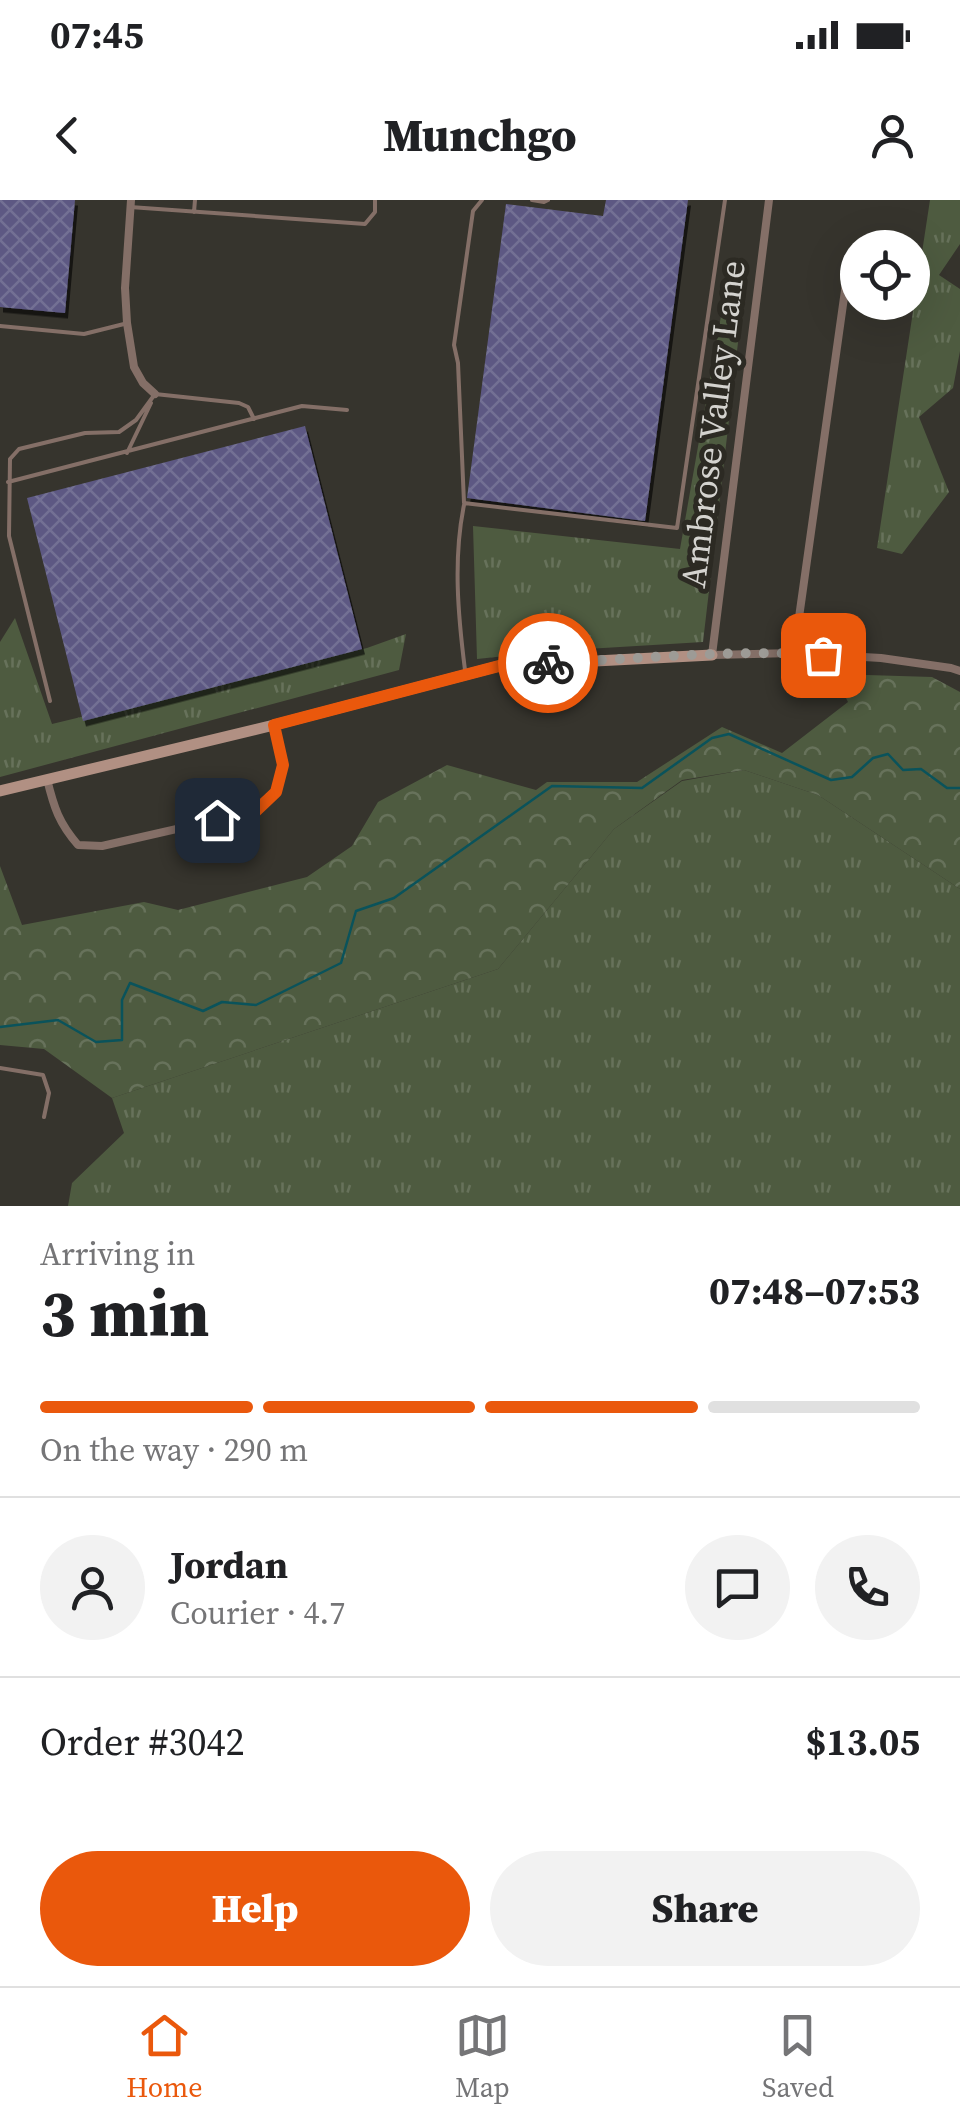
<!DOCTYPE html>
<meta charset="utf-8">
<style>
body{margin:0;font-family:"Source Serif 4",serif;background:#f2f2f2;color:#202124;height:100vh;display:flex;flex-direction:column;font-size:38px;white-space:nowrap}
*{box-sizing:border-box;margin:0}
p{font-size:32px;color:#757577}
.icon{flex:none;width:55px;height:55px;fill:none;stroke:currentColor;stroke-width:2;stroke-linecap:round;stroke-linejoin:round}
.map{position:relative;height:1006px;overflow:hidden}
.side{display:flex;flex-direction:column;background:#fff;flex:1}
.side>*{flex:none}
.buttons{position:absolute;left:840px;top:30px;display:grid;gap:20px}
.buttons a{display:grid;place-items:center;width:90px;height:90px;border-radius:50%;background:#fff;box-shadow:0 10px 40px #0002;font-size:50px}
.pin{position:absolute;display:grid;place-items:center;width:85px;height:85px;color:#fff;margin:-42px;border-radius:20px;box-shadow:0 5px 15px #0006}
.courier{position:absolute;display:grid;place-items:center;width:100px;height:100px;margin:-50px;border:8px solid #ea580c;border-radius:50%;background:#fff;color:#222;box-shadow:0 2px 12px #0007}
.head em{font-style:normal;font-weight:800}
.head div{display:flex;flex-direction:column-reverse}
.head{display:flex;align-items:center;justify-content:space-between;height:170px;padding:0 40px}
h1{font-size:65px;font-weight:800;line-height:75px}
.bar{display:grid;grid-template-columns:repeat(4,1fr);gap:15px 10px;align-content:center;height:120px;padding:0 40px}
.bar i{height:12px;border-radius:8px;background:#e0e0e0}
.bar .active{background:#ea580c}
.bar p{grid-column:span 4}
.line{display:flex;align-items:center;gap:25px;padding:0 40px;border-top:2px solid #e0e0e0}
.line div{flex:1}
.round{display:grid;place-items:center;flex:none;width:105px;height:105px;border-radius:52px;background:#f2f2f2}
.action{display:flex;gap:20px;margin-top:auto;padding:20px 40px}
.action a{flex:1;height:115px;border-radius:60px;background:#ea580c;color:#fff;font-size:40px;font-weight:800;line-height:115px;text-align:center}
.action a+a{background:#f2f2f2;color:#202124}
.status{display:flex;justify-content:space-between;align-items:center;height:70px;padding:0 50px;background:#fff;direction:ltr}
.status svg{height:28px;fill:currentColor}
header{display:flex;justify-content:space-between;align-items:center;height:130px;padding:0 40px;background:#fff;font-size:45px;font-weight:800}
.menu{display:flex;justify-content:space-around;align-items:center;height:140px;border-top:2px solid #e0e0e0;background:#fff;font-size:28px;color:#757577}
.menu a{display:grid;justify-items:center;gap:5px}
.menu .active{color:#ea580c}
.map>svg:first-child{display:block}
.grass{fill:url(#grass-tufts)}
.forest{fill:url(#forest-crowns)}
.lines{fill:none;stroke-linecap:round;stroke-linejoin:round}
.stream{stroke:#0a535b;stroke-width:2.5}
.building{fill:url(#building-cross-hatch);filter:url(#shadow)}
.lane{stroke:#846f67;stroke-width:4}
.street{stroke:#846f67;stroke-width:8}
.secondary{stroke:#b19083;stroke-width:11}
.done{stroke:#9d9b96;stroke-width:10;stroke-dasharray:0 18}
.route{stroke:#ea580c;stroke-width:12}
.labels{text-anchor:middle;dominant-baseline:central;stroke-width:10;stroke-linejoin:round;paint-order:stroke}
.street-label{font-size:35px;fill:#d4d3cf;stroke:#2c2a23}
</style>
<div class="status"><b>07:45</b><svg viewBox="0 0 49 12"><path d="M0 12V9h3v3zM5 12V6h3v6zM10 12V3h3v9zM15 12V0h3v12zM26 1h20v11H26zM47 4h2v5h-2z"/></svg></div>
<header><svg class="icon" aria-label="back" viewBox="0 0 24 24"><path d="M15 5l-7 7 7 7"/></svg>Munchgo<svg class="icon" aria-label="person" viewBox="0 0 24 24"><circle cx="12" cy="8" r="4"/><path d="M4 21q1-7 8-7t8 7"/></svg></header>
<div class="map">
<svg width="960" height="1006" viewBox="0 0 960 1006">
<defs>
<pattern id="grass-tufts" width="24" height="20" patternUnits="userSpaceOnUse" patternTransform="scale(2.5)"><rect width="24" height="20" fill="#4e5b40"/><path d="M3 7l-1-3M5 7V3M7 7l1-3M15 17l-1-3M17 17v-4M19 17l1-3" fill="none" stroke="#67725b"/></pattern>
<pattern id="forest-crowns" width="20" height="18" patternUnits="userSpaceOnUse" patternTransform="scale(2.5)"><rect width="20" height="18" fill="#4e5b40"/><path d="M2 6a3 3 0 1 1 6 0M12 15a3 3 0 1 1 6 0" fill="none" stroke="#67725b"/></pattern>
<pattern id="building-cross-hatch" width="8" height="8" patternUnits="userSpaceOnUse" patternTransform="scale(2.5)"><rect width="8" height="8" fill="#5d5983"/><path d="M0 0l8 8M0 8l8-8" fill="none" stroke="#737094"/></pattern>
<filter id="shadow"><feDropShadow dx="3" dy="5.5" stdDeviation="0" flood-color="#0009"/></filter>
</defs>
<rect width="100%" height="100%" fill="#36342d"/>
<!-- grass -->
<path class="grass" d="M930,0H960V44L939,75L960,89V151L953,188L919,217L949,292L902,354L877,348Z
M731,59L746,74L703,442L553,451L477,459L473,326L680,349Z
M15,418L52,524L367,448L406,434L399,470L0,577V442Z
M744,570L818,595L960,689V1006H68L72,983L124,933L112,898L498,769L614,629L682,581Z"/>
<!-- forest -->
<path class="forest" d="M834,474L932,477L960,492V689L818,595L744,570L682,580L614,629L498,769L112,898L44,849L0,845V666L22,725L144,702L178,710L307,677L352,646L378,602L447,565L536,590L547,582H637L722,527L782,553L848,502Z"/>
<g class="lines">
<!-- stream -->
<path class="stream" d="M0,827L58,820L96,842L122,840V800L130,783L203,811L222,802L256,805L341,763L356,711L394,698L552,586L642,588L712,538L729,534L831,580L852,577L873,558L888,554L903,570L921,569L947,588H960"/>
</g>
<!-- building -->
<path class="building" d="M0,0H75L65,113L0,107Z
M606,0H688L645,321L467,298L506,4L603,16Z
M305,226L362,449L83,521L27,298Z"/>
<g class="lines">
<!-- lane -->
<path class="lane" d="M482,0L473,11L454,145L458,163L464,303L677,328L725,0
M532,0L544,2L548,0
M130,7L365,24L375,12V0
M194,12L195,0
M0,126L84,134L124,124
M155,194L239,203L248,207L254,219
M127,253L151,203
M8,282L302,206L347,210
M464,305C453,359 458,415 465,470
M50,501L9,336L10,259L19,249L85,233L119,232L136,220L155,194
M0,868L43,875L49,893L44,917"/>
<!-- street -->
<path class="street" d="M131,0L125,88L127,123L134,167L143,183L155,194
M769,0L712,455L794,453L881,458L951,468L960,471
M794,453L848,69
M47,579C54,608 59,623 78,645L102,646L256,611L276,591L283,565L274,525"/>
<!-- secondary -->
<path class="secondary" d="M0,591L274,525L499,466L712,455"/>
</g>
<g class="lines">
<!-- done -->
<path class="done" d="M548,463C639,459 732,449 823,455"/>
<!-- route -->
<path class="route" d="M217,620L256,611L276,592L283,565L274,525L499,466L548,463"/>
</g>
<g class="labels">
<!-- street labels -->
<g class="street-label">
<text transform="translate(713 224) rotate(-83)">Ambrose Valley Lane</text>
</g>
</g>
</svg>
<div class="buttons">
<a><svg class="icon" aria-label="locate" viewBox="0 0 24 24"><circle cx="12" cy="12" r="6"/><path d="M12 2v4M12 18v4M2 12h4M18 12h4"/></svg></a>
</div>
<div class="pin" style="left:823px;top:455px;background:#ea580c"><svg class="icon" aria-label="bag" viewBox="0 0 24 24"><path d="M5 8h14l-1 12H6zM9 8a3 3 0 0 1 6 0"/></svg></div>
<div class="pin" style="left:217px;top:620px;background:#1f2937"><svg class="icon" aria-label="home" viewBox="0 0 24 24"><path d="M3 11l9-7 9 7M6 9v11h12V9"/></svg></div>
<div class="courier" style="left:548px;top:463px"><svg class="icon" aria-label="bike" viewBox="0 0 24 24"><circle cx="6" cy="16" r="4"/><circle cx="18" cy="16" r="4"/><path d="M6 16l4-8h5l3 8M10 8l3 8H6M13 5h3"/></svg></div>
</div>
<section class="side">
<div class="head"><div><h1>3 min</h1><p>Arriving in</p></div><em>07:48–07:53</em></div>
<div class="bar"><i class="active"></i><i class="active"></i><i class="active"></i><i></i><p>On the way · 290 m</p></div>
<div class="line" style="height:180px"><a class="round"><svg class="icon" aria-label="person" viewBox="0 0 24 24"><circle cx="12" cy="8" r="4"/><path d="M4 21q1-7 8-7t8 7"/></svg></a><div><b>Jordan</b><p>Courier · 4.7</p></div><a class="round"><svg class="icon" aria-label="chat" viewBox="0 0 24 24"><path d="M4 5h16v11H9l-5 4z"/></svg></a><a class="round"><svg class="icon" aria-label="phone" viewBox="0 0 24 24"><path d="M5 4h4l2 5-3 2q2 4 5 5l2-3 5 2v4C11 20 4 13 5 4z"/></svg></a></div>
<div class="line" style="height:130px"><div>Order #3042</div><b>$13.05</b></div>
<div class="action"><a>Help</a><a>Share</a></div>
</section>
<nav class="menu">
<a class="active"><svg class="icon" aria-label="home" viewBox="0 0 24 24"><path d="M3 11l9-7 9 7M6 9v11h12V9"/></svg>Home</a>
<a><svg class="icon" aria-label="map" viewBox="0 0 24 24"><path d="M3 6l6-2 6 2 6-2v14l-6 2-6-2-6 2zM9 4v14M15 6v14"/></svg>Map</a>
<a><svg class="icon" aria-label="saved" viewBox="0 0 24 24"><path d="M7 4h10v16l-5-4-5 4z"/></svg>Saved</a>
</nav>
